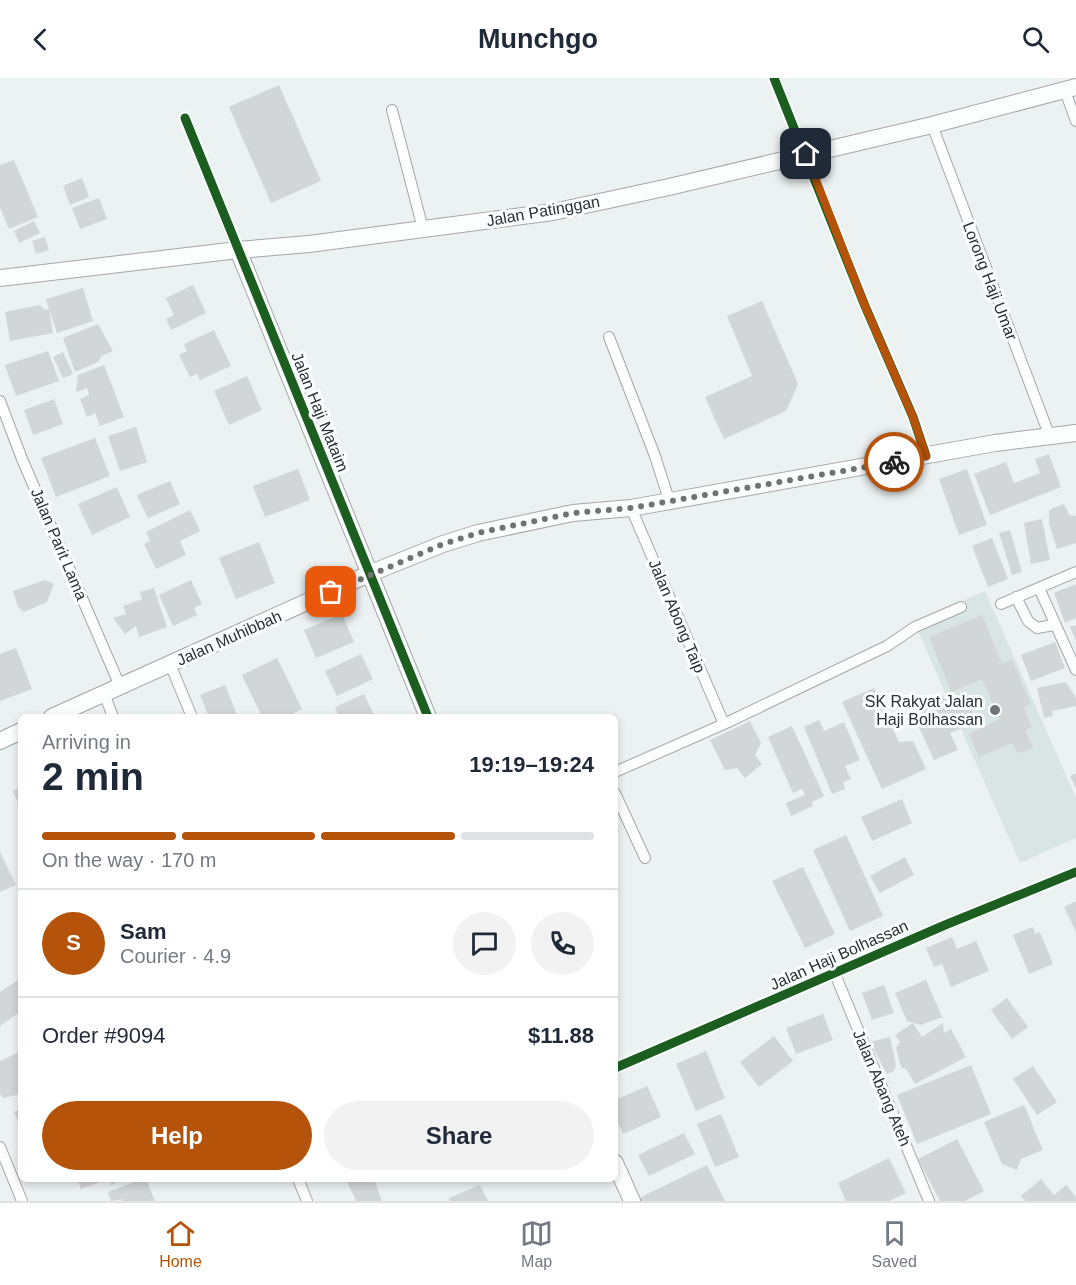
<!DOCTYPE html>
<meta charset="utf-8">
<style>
body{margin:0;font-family:Helvetica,sans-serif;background:#f2f2f3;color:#1f2937;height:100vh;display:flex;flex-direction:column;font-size:22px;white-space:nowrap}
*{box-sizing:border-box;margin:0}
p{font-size:20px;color:#747a83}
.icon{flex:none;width:33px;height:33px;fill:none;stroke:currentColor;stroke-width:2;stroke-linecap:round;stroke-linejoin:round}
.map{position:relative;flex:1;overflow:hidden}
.side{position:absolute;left:18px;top:636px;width:600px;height:468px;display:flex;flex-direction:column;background:#fff;border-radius:9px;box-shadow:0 3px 9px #0003}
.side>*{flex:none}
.pin{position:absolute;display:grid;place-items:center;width:51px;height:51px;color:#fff;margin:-26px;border-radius:12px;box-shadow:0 3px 9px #0006}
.courier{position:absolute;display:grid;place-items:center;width:60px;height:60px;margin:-30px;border:4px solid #b45309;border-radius:50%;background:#fff;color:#222;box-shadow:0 2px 8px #0007}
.overview em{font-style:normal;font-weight:700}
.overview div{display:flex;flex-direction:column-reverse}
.overview{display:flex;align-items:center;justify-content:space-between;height:102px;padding:0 24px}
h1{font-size:39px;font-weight:700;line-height:45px}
.bar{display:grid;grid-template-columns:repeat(4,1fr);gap:9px 6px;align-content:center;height:72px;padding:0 24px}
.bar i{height:8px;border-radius:4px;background:#e0e1e3}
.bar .selected{background:#b45309}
.bar p{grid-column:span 4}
.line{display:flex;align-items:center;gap:15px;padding:0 24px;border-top:2px solid #e0e1e3}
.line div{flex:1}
.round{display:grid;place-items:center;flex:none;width:63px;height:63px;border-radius:32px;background:#f2f2f3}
.button{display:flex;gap:12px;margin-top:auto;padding:12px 24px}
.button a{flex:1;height:69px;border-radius:36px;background:#b45309;color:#fff;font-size:24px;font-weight:700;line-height:69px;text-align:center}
.button a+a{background:#f2f2f3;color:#1f2937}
header{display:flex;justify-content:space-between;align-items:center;height:78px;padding:0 24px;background:#fff;font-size:27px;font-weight:700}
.tabs{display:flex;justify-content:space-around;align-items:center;height:84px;border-top:2px solid #e0e1e3;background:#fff;font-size:16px;color:#747a83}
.tabs a{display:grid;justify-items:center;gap:3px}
.tabs .selected{color:#b45309}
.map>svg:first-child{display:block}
.built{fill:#d9e5e4}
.building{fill:#d3d6d6}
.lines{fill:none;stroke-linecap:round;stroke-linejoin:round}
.street-casing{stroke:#a4a7a7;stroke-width:12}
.secondary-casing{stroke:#a4a7a7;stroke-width:18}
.street{stroke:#fcfdfd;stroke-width:10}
.secondary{stroke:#fcfdfd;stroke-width:16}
.cycleway-casing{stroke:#fcffff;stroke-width:13}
.cycleway{stroke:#1b5e20;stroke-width:9}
.done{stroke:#6f7473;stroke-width:6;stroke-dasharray:0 10.8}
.route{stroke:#b45309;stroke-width:8}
.poi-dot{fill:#6f7473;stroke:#fcffff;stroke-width:2}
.labels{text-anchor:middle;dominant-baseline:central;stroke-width:6;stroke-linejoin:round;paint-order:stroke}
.street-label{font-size:16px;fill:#2c302f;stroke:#fcffff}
.poi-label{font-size:16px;fill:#2c302f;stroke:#fcffff;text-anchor:end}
</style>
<header><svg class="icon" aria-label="back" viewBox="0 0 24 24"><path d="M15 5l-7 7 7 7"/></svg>Munchgo<svg class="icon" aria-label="search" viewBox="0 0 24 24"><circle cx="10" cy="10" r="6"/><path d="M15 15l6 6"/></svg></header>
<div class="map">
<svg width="1076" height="1123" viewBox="0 0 1076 1123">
<rect width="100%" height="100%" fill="#ecf1f1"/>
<!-- built -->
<path class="built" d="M985,513L1076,720V760L1020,785L914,544Z"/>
<!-- building -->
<path class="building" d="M279,7L321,103L271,125L229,29Z
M14,82L38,139L9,151L0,130V87Z
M82,100L89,119L70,127L63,108Z
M99,120L107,141L80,151L72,130Z
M34,143L40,155L19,165L14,153Z
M45,159L49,172L36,176L32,163Z
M193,207L206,235L171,252L166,241L174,237L166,220Z
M83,210L93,243L57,255L49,231L53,255L10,263L5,234L40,227L45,232L49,231L46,221Z
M762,223L798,306L786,333L724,361L705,319L752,298L727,238Z
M98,246L113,273L102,278L98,284L75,294L63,260Z
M214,252L231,288L200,302L197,296L190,299L179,277L187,273L184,266Z
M48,273L59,303L16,318L5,287Z
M63,274L73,296L63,300L53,279Z
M104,287L124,339L100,348L95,335L87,339L80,321L89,317L87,310L76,314L78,297Z
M247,298L262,332L229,347L214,313Z
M54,321L63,346L33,357L24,332Z
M136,349L147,384L120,393L108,358Z
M95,360L110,398L56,419L41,380Z
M1049,376L1061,409L990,437L974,396L1006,384L1014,405L1040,395L1035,381Z
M298,391L310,422L265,439L253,408Z
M967,391L987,447L959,457L939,401Z
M170,403L180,426L148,440L137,417Z
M117,409L130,439L92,457L78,426Z
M1064,426L1069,437L1076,438V465L1057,471L1049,445V432Z
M190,432L200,453L180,463L186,477L156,491L144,466L150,463L146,454Z
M1042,441L1050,482L1031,486L1024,445Z
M1010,452L1022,494L1012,497L999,455Z
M992,460L1008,501L988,509L972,468Z
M259,464L275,505L236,521L219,480Z
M45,502L54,506L47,524L24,534L18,529L13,513Z
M191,502L202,526L194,530L197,537L173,548L159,517Z
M1076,506V540L1065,545L1054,515Z
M154,510L167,549L139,559L136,548L125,556L113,540L126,536L123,528L142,521L140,514Z
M342,536L354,564L316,580L304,552Z
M982,537L1002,586L1012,582L1031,626L1024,629L1032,649L1025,652L1033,670L1018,675L1012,665L979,679L969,656L1000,641L982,601L951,614L929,559Z
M1076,547V563L1070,549Z
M1055,564L1065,590L1031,603L1021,577Z
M16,570L32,611L0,623V576Z
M361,576L373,601L337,618L325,593Z
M277,580L302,631L286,639H262L242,597Z
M1066,604L1076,620V628L1052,633L1053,638L1044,640L1037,610Z
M225,607L238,639H209L200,617Z
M874,610L899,664L913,663L926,691L882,711L842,624Z
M963,614L977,644L950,655L958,672L934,682L911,632L943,617L945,622Z
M364,616L375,639H339L335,629Z
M819,642L824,653L844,644L860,682L845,688L851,701L843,704L845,711L832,716L804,649Z
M750,643L761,665L755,677L762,686L745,700L737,690L725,692L710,662Z
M792,648L824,718L812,724L813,728L791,738L786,725L805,717L802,711L793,715L768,659Z
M1076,695V710L1070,698Z
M21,709V731L13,713Z
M902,721L912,745L872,763L861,739Z
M846,757L883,838L850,853L813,772Z
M0,774L16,807L0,814Z
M905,779L914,797L880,815L870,798Z
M803,789L835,856L805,870L772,803Z
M1076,823V854L1064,829Z
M1033,849L1035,856L1040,854L1053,886L1029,896L1013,857Z
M952,859L957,871L976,863L989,893L951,909L942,886L934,889L926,870Z
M21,900V933L0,948V914Z
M926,902L942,939L921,947L907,943L895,915Z
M884,907L894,935L872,942L862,915Z
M1007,920L1028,949L1012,961L991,932Z
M823,936L833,962L796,976L786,950Z
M913,945L922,959L943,945L944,955L951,951L966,979L915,1006L907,992L901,989L896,970L900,964L895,957Z
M774,958L793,983L759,1009L740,984Z
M890,959L896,987L894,993L887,996L870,964Z
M706,973L725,1020L696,1033L676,986Z
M17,975H21V1016L3,1020L0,1016V983Z
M971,987L991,1036L917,1066L897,1017Z
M1033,988L1057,1024L1037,1037L1013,1001Z
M647,1008L661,1039L623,1056L615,1038V1022Z
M1024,1027L1043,1072L1021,1081L1017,1092L1002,1086L984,1044Z
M21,1031V1050L14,1034Z
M721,1036L739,1079L715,1089L697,1046Z
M684,1055L695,1076L649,1098L638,1077Z
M957,1061L984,1113L965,1123H940L918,1081Z
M889,1080L906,1115L889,1123H846L838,1105Z
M707,1087L725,1123H640L639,1120Z
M77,1101H99L100,1104L81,1111Z
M109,1101H123L112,1107Z
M142,1101H146L155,1123H121L124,1121L111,1123L108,1114Z
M346,1101H374L382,1123H356Z
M1041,1101L1054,1117L1066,1107L1076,1119V1123H1025L1021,1118Z
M480,1107L488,1123H450L449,1120Z"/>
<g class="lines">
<!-- street casing -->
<g class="street-casing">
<path id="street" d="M774,0L865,228L913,339L926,378
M1065,13L1076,43
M392,32L423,151
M185,40L238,172
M932,47L1050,359
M609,259L655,378L669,422
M0,323L22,381L120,608
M631,430L724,646
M1039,510L1076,592
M1016,519L1028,543L1037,550L1054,547
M1001,526L1076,494
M170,586L192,639
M104,615L113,639
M615,694L724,646L887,568L915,549L961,529
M615,715L645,780
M835,896L929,1123
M615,990L945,847L1076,794
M0,1069L22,1123
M298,1101L307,1123"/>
</g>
<!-- secondary casing -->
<g class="secondary-casing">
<path id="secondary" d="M238,172L428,639
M0,200L238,172L309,166L553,134L669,109L932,47L1076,9
M52,639L371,495L443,466L478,455L573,435L631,430L995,365L1076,355
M0,663L21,653
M615,1085L632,1123"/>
</g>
<!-- street -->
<use href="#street" class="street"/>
<!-- secondary -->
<use href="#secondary" class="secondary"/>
<!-- cycleway casing -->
<g class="cycleway-casing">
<path id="cycleway" d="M774,0L865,228L913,339L926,378
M185,40L428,639
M615,990L945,847L1076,794"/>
</g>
<!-- cycleway -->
<use href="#cycleway" class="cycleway"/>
</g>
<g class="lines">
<!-- done -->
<path class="done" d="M331,514L443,466L478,455L573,435L631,430L894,384"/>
<!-- route -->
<path class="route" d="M806,76L865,228L913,339L926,378L894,384"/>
</g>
<!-- markers -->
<circle class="poi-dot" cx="995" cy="632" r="6"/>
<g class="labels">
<!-- street labels -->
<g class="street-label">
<text transform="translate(543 133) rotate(-10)">Jalan Patinggan</text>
<text transform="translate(990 203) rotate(69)">Lorong Haji Umar</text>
<text transform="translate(320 334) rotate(68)">Jalan Haji Mataim</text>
<text transform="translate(59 466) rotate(67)">Jalan Parit Lama</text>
<text transform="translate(677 538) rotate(67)">Jalan Abong Taip</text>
<text transform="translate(229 560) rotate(-24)">Jalan Muhibbah</text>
<text transform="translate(839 877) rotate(-24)">Jalan Haji Bolhassan</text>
<text transform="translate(882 1010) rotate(67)">Jalan Abang Ateh</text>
</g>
<!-- poi labels -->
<g class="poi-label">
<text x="983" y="623">SK Rakyat Jalan<tspan x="983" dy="18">Haji Bolhassan</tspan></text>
</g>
</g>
</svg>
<div class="pin" style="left:331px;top:514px;background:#ea580c"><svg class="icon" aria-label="bag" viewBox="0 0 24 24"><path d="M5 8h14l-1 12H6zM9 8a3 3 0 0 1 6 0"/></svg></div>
<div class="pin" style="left:806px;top:76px;background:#1f2937"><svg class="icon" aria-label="home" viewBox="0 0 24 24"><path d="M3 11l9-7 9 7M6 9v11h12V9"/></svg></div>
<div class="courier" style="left:894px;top:384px"><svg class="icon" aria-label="bike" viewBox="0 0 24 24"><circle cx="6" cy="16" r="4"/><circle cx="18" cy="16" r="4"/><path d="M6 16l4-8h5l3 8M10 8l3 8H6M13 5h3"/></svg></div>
<section class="side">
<div class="overview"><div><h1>2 min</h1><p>Arriving in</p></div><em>19:19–19:24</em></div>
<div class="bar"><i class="selected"></i><i class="selected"></i><i class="selected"></i><i></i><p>On the way · 170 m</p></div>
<div class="line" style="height:108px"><b class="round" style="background:#b45309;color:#fff">S</b><div><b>Sam</b><p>Courier · 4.9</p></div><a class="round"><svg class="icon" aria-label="chat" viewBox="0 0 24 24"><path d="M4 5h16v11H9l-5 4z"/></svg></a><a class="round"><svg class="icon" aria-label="phone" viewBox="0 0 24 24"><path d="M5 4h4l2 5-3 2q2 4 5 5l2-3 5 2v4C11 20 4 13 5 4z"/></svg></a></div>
<div class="line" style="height:78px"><div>Order #9094</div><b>$11.88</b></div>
<div class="button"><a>Help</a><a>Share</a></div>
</section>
</div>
<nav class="tabs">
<a class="selected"><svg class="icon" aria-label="home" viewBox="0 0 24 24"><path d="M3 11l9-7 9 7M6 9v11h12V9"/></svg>Home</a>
<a><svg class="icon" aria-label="map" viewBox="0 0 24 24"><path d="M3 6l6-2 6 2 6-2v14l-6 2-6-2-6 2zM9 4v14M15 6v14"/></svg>Map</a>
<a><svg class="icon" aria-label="saved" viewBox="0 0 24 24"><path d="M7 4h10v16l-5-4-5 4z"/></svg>Saved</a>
</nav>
